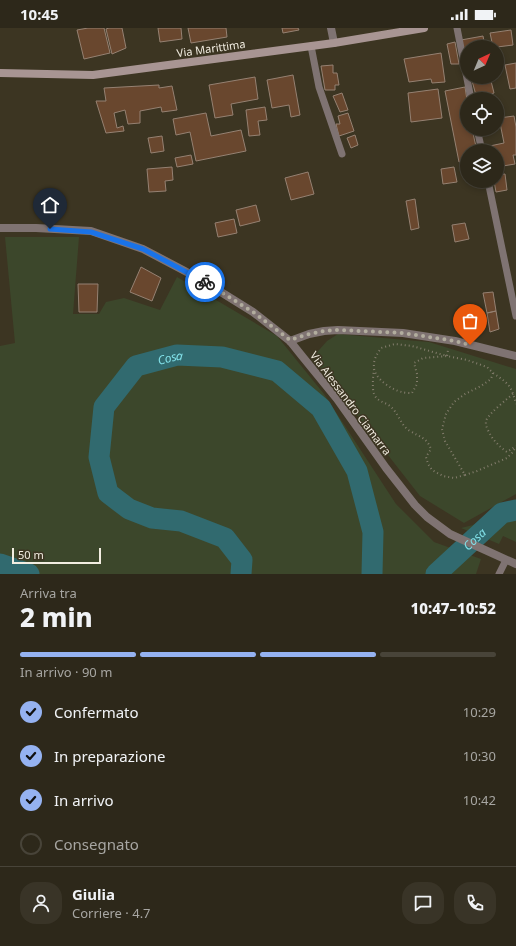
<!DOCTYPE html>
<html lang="it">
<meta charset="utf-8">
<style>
body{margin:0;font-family:"Noto Sans",sans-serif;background:#393427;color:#f1f3f6;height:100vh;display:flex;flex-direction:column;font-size:15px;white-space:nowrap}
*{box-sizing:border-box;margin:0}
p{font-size:13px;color:#a7a6a2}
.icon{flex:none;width:22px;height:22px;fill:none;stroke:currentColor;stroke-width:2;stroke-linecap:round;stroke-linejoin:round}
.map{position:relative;height:546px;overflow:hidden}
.sheet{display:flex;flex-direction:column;background:#2d281a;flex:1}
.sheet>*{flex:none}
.needle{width:26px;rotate:44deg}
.tools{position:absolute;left:460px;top:12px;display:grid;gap:8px}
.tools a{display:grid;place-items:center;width:44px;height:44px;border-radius:50%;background:#2d281a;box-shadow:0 2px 6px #0003,0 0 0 1px #484439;font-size:20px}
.scale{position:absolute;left:12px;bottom:10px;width:89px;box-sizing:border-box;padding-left:4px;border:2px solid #f2ede1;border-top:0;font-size:11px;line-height:14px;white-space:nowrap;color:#f2ede1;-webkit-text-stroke:3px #3c3522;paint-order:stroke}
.pin{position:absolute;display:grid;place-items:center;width:34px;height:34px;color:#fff;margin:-41px -17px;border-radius:50% 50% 50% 0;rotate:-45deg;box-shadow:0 0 4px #0007}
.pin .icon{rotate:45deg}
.courier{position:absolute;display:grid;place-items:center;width:40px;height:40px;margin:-20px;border:3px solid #1a73e8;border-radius:50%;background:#fff;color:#222;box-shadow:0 1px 5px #0007}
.headline em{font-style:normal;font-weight:800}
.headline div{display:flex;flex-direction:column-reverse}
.headline{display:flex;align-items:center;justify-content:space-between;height:68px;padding:0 20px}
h1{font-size:26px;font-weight:800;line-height:30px}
.bar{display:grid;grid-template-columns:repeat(4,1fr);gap:6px 4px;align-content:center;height:48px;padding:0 20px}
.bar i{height:5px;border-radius:3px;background:#484439}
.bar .on{background:#95b2f1}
.bar p{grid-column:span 4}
.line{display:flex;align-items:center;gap:10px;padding:0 20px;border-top:1px solid #484439}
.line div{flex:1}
.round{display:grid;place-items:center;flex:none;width:42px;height:42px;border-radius:16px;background:#393427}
ol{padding:0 20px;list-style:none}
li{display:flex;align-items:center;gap:12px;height:44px}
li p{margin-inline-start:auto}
li .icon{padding:4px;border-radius:50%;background:#95b2f1;color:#111;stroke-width:4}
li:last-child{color:#a7a6a2}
li i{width:22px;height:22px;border:2px solid #484439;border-radius:50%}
.status{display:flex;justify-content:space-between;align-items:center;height:28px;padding:0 20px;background:#2d281a;direction:ltr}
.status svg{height:11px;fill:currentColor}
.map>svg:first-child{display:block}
.green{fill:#3c472b}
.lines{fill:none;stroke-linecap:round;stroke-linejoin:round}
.river{stroke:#316a6f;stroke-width:21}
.building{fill:#69472e;stroke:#958172}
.path{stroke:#837d6c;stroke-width:2;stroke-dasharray:1 3;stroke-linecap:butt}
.service{stroke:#7f7372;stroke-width:7}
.minor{stroke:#7f7372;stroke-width:8}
.tertiary{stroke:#7f7372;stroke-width:8}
.secondary{stroke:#a89593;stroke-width:8}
.done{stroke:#b2ad9e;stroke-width:4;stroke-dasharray:0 7.2}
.route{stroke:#1a73e8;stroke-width:5}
.labels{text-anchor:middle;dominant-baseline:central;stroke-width:3;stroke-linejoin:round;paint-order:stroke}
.street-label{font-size:11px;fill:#f2ede1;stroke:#3c3522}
.water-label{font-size:12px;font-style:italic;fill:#82e0e8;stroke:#3c3522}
</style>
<div class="status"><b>10:45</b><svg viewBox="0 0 49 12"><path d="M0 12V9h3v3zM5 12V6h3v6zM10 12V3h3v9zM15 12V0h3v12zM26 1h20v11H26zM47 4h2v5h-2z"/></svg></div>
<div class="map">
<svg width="516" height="546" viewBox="0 0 516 546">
<rect width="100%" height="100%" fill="#3c3522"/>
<!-- green -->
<path class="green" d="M5,209H79L73,286H99L106,274L124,270L160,282L177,249L277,308L324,366L396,476L434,514L481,531L476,546H0V318L15,315Z
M338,306L429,314L516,341V466L464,495L420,468L312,330L327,313Z
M516,474V514L503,508L499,516L461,500L473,497L503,478Z"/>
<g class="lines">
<!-- river -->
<g class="river">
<path d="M0,536L29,546"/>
<path id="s1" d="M241,546L242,532L225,510L181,493L152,490L129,481L108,465L99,429L104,379L136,338L177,327L222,329L277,343L321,380L357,443L373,504L372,546"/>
<path id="s2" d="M436,546L502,485L516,482"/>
</g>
</g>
<!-- building -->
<path class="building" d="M88,0H104L110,25L84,31L77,2Z
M109,0H122L126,20L112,26L106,1Z
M158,0H181L182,11L160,14Z
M188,0H226L227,9L191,15Z
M282,0H298L299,2L283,5Z
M511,2L513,17L497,19H493L490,5Z
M483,8L485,19H467V43L461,12Z
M455,14L459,36H451L447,16Z
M441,25L445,54L432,55L431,51L409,54L404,31Z
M516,35V60L510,61L505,37Z
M333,37V45H337L339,57H335V62H325L321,38Z
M293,47L300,87L291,89L289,77L272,80L267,52Z
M255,49L258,71L231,76L233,87L215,90L209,57Z
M471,49H490L494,65L484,68L485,71H477Z
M159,57V60L172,58L177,82L162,84L161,79L140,83V95L128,96L125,82L114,85L117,100L123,98L124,103L106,105L96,73H106L104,60Z
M465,59L467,72V101H472L477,123H467V132L459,134L445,63Z
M438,61L442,90L411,94L408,65Z
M342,65L348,82L340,84L333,68Z
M265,79L267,92L258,93L260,107L249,108L246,82Z
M206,85L211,108L241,102L246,123L196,133L190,104L176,107L173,91Z
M348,85L354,103L339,108L336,96H340L338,88Z
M514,88L516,99V127H513L515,136L497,139V123H486L485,119L504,115L499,90Z
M355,107L358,117L351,120L347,110Z
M162,108L164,123L151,125L148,110Z
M191,127L193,136L177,139L175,130Z
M172,139L173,152L165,153L166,163L149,164L147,141Z
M454,139L457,154L443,156L441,141Z
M308,144L314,166L291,172L285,150Z
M505,146L507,162L496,164L494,153H497V147Z
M415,171L419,200L411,202L406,173Z
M256,177L260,193L240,198L236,182Z
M234,191L237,205L218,209L215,195Z
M465,195L469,211L455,214L452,197Z
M141,239L161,250L152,273L130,264Z
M78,256H98L97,284H79Z
M493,264L496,283L487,285L483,265Z
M496,283L499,301L490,304L487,285Z"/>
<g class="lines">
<!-- path -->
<path class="path" d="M374,341C373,349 372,359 374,366C377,374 386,374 391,379C399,386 401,398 410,403C420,409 427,410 431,421L426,429L428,436L432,442L443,448L454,450L465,447L445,413L442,401L446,386L454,374L465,366L481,358L491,351L493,345L487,339L467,332L447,328L423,330L414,335L417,346V356L412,365C409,365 405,365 402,364C392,362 375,351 374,340C373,332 377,326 381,320L395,316L412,318L447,328L448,322
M493,345C509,356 511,357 516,376
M513,366C507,371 488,386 486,393C485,398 489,404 491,408C496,415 500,419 507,424L516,418
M465,447L477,443L507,430L512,425L516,419"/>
<!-- service -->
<path class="service" d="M457,0L471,71
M311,18L319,59L342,126
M477,101L482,123
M488,153L516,288
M499,546L506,532"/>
<!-- minor -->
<path class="minor" d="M331,0L334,15
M290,313L309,306L324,303L338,302L403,305L455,313L516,328"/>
<!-- tertiary -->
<path class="tertiary" d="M0,200H36L91,203L143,221L200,251L253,284L290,313L302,328L337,371L386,440L415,477L427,489L450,506L516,536"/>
<!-- secondary -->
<path class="secondary" d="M0,45L93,47L334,15L424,0"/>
</g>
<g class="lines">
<!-- done -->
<path class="done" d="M205,254L253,284L290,312L309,306L324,303L338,302L403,305L455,313L470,317"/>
<!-- route -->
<path class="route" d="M50,201L91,204L143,221L205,254"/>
</g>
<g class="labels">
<!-- street labels -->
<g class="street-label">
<text transform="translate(211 20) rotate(-8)">Via Marittima</text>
<text transform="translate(351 375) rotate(53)">Via Alessandro Ciamarra</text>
</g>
<!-- water labels -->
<g class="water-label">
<text stroke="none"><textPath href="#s1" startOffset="344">Cosa</textPath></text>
<text stroke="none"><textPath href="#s2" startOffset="52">Cosa</textPath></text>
</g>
</g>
</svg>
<div class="tools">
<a><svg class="needle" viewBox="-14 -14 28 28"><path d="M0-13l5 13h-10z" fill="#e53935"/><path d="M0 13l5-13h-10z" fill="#a7a6a2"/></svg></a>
<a><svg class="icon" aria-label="locate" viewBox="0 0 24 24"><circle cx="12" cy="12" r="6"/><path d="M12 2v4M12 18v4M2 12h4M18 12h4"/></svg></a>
<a><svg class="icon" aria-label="layers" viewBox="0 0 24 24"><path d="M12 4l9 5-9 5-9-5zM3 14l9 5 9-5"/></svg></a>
</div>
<div class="scale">50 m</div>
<div class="pin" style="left:470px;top:317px;background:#ea580c"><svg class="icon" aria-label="bag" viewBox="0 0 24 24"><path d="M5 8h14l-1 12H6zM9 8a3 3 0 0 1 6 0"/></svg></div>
<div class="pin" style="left:50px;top:201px;background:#1f2937"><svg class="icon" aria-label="home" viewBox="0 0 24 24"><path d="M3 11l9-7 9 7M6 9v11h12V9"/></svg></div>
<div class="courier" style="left:205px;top:254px"><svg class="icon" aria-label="bike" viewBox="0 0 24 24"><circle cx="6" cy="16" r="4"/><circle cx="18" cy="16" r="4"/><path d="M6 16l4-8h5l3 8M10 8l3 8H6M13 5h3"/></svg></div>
</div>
<section class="sheet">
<div class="headline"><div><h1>2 min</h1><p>Arriva tra</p></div><em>10:47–10:52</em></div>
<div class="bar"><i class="on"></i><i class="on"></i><i class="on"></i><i></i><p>In arrivo · 90 m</p></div>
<ol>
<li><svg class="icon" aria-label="check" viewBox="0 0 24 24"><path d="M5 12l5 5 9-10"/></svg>Confermato<p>10:29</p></li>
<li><svg class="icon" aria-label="check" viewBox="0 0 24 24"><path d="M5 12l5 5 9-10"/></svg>In preparazione<p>10:30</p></li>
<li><svg class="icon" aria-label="check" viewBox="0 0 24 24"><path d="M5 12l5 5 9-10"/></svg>In arrivo<p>10:42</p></li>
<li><i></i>Consegnato</li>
</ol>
<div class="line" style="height:72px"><a class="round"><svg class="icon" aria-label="person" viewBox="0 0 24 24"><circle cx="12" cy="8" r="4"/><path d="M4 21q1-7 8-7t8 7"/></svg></a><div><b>Giulia</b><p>Corriere · 4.7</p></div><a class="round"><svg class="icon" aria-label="chat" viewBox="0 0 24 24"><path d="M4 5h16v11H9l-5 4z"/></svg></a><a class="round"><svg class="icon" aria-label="phone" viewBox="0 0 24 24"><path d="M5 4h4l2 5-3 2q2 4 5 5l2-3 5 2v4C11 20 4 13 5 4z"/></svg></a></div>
</section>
